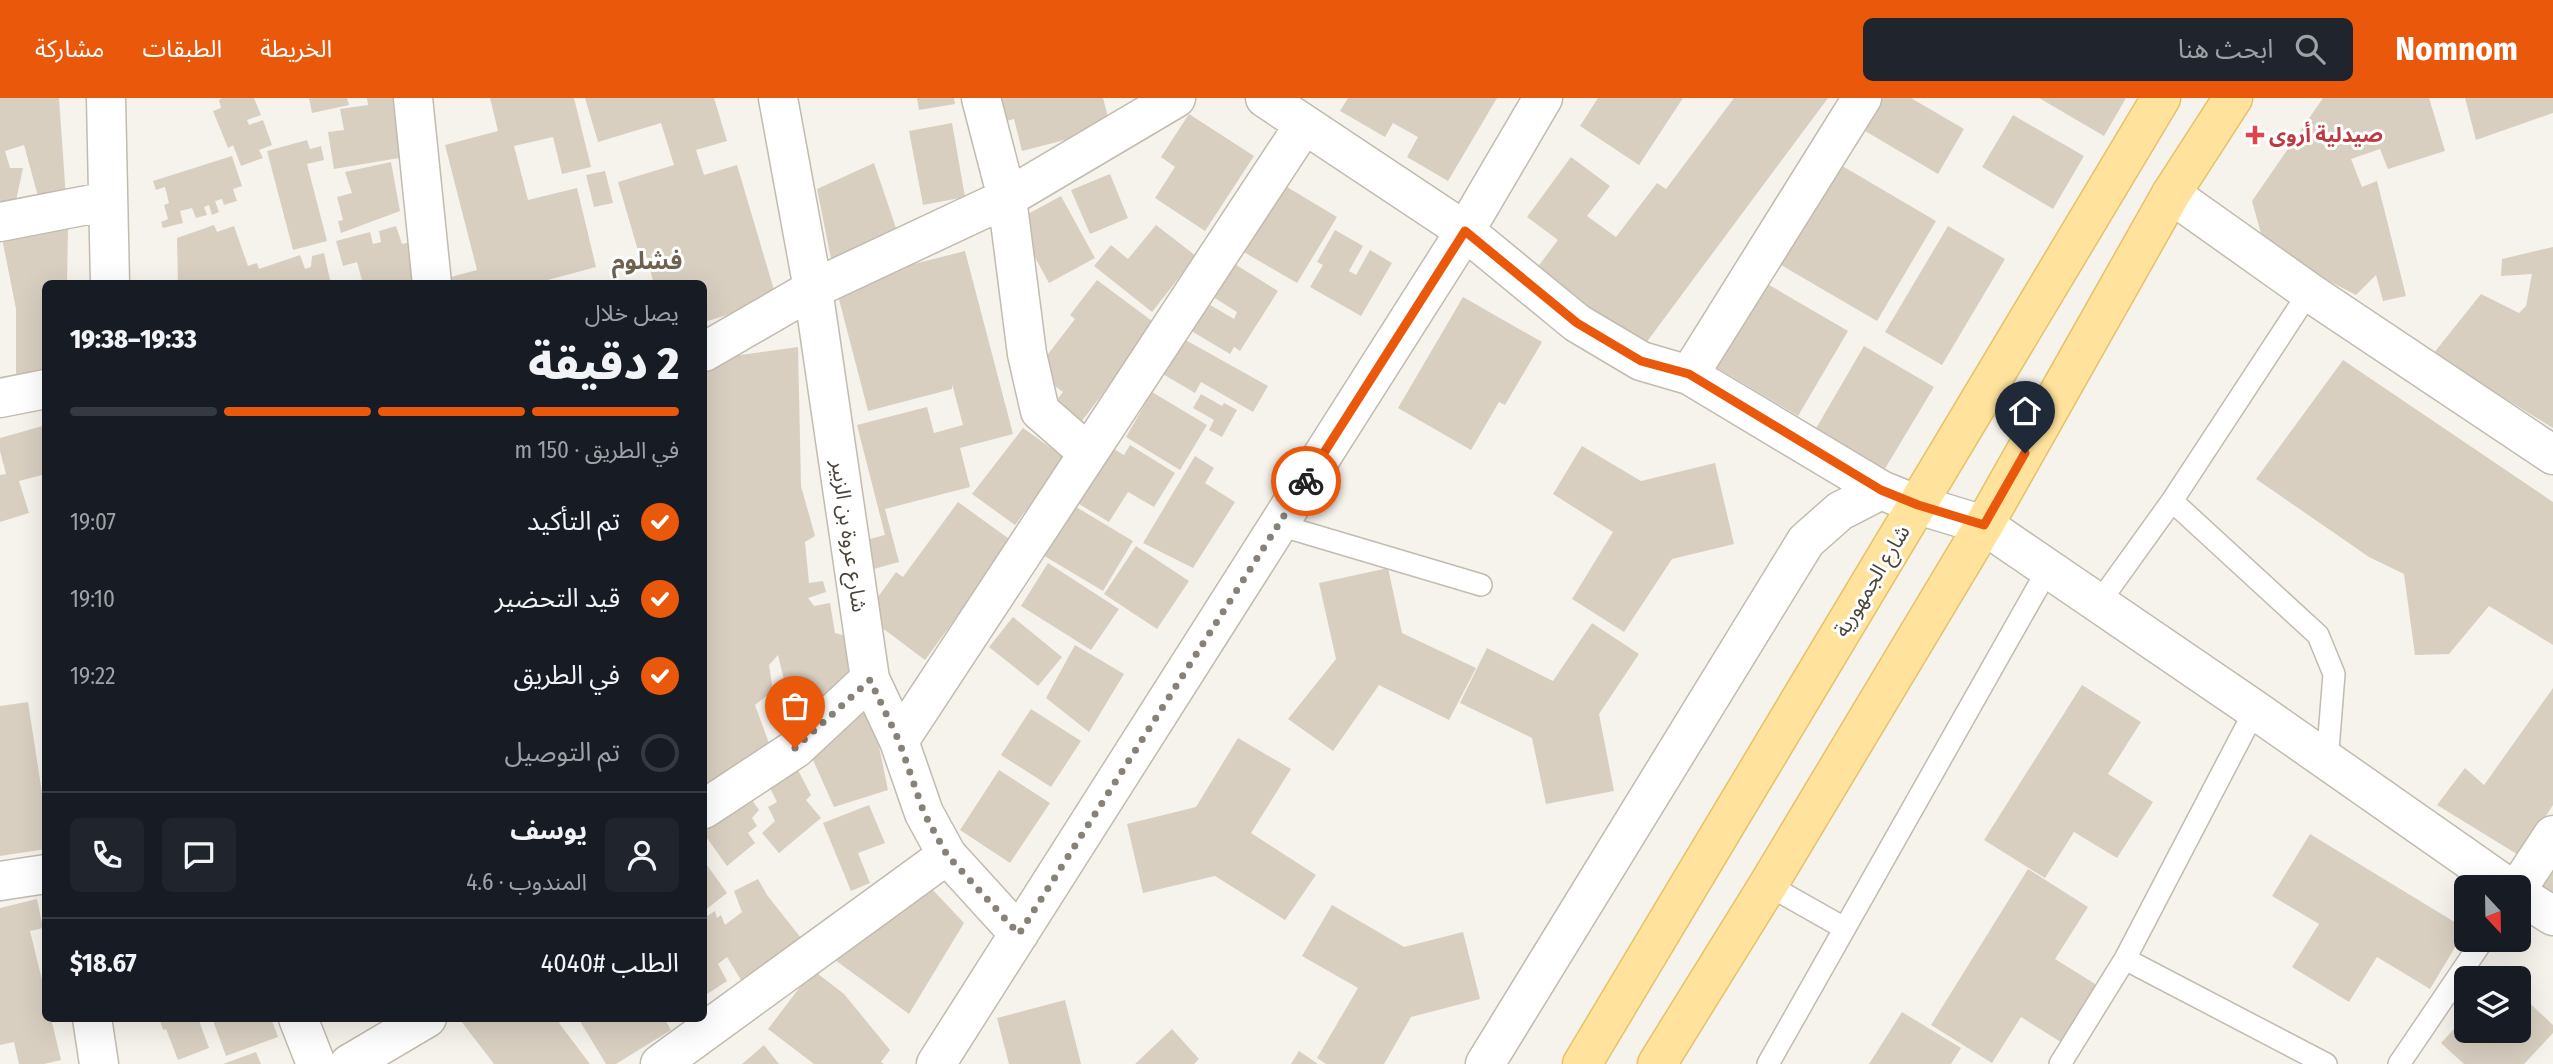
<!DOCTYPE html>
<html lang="ar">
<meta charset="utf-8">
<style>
body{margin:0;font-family:"Fira Sans Condensed","Noto Sans Arabic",sans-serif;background:#20242c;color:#f1f3f6;direction:rtl;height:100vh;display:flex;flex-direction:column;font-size:26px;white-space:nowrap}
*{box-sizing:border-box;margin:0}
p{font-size:23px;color:#9ea1a6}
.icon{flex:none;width:38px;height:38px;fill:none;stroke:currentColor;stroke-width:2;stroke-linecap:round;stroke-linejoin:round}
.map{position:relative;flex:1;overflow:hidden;direction:ltr}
.sheet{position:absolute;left:42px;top:182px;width:665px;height:742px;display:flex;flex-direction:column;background:#171b24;border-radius:10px;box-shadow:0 7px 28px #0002;direction:rtl}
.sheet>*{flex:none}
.needle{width:46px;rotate:158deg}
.controls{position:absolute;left:2454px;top:777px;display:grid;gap:14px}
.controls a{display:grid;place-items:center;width:77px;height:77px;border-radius:10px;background:#171b24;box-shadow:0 7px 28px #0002;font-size:35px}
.pin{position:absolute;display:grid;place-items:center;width:60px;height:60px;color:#fff;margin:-72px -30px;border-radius:50% 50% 50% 0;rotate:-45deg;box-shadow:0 0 7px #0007}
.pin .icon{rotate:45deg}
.courier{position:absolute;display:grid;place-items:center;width:70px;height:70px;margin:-35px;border:5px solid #ea580c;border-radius:50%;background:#fff;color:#222;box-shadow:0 2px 9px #0007}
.overview em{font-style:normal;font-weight:800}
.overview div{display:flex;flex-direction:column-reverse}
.overview{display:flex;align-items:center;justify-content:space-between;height:119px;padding:0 28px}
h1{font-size:46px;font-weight:800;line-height:52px}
.bar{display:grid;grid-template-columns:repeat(4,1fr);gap:10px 7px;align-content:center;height:84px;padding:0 28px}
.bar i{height:9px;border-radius:5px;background:#363941}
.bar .active{background:#ea580c}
.bar p{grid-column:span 4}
.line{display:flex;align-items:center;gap:18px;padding:0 28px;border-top:2px solid #363941}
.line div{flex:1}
.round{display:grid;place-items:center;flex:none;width:74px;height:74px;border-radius:10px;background:#20242c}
ol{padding:0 28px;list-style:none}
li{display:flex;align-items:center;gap:21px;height:77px}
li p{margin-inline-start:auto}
li .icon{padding:7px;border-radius:50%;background:#ea580c;color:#fff;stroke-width:4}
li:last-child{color:#9ea1a6}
li i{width:38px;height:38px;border:4px solid #363941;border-radius:50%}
header{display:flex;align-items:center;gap:42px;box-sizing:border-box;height:98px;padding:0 35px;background:#ea580c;color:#fff}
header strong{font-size:33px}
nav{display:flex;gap:38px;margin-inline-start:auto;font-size:24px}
.search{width:490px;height:63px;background:#20242c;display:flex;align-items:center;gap:18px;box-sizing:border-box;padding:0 24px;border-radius:10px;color:#9ea1a6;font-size:26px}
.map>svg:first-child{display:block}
.building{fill:#d8cfc1}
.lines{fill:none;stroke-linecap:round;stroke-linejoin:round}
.lane-casing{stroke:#c2bbae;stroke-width:24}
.street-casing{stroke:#c2bbae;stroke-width:41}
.primary-casing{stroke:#e6c16a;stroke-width:41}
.lane{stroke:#fff;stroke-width:21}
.street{stroke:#fff;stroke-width:38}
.primary{stroke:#ffe39c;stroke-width:38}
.done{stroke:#878178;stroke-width:7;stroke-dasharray:0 12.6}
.route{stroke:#ea580c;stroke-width:9}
.health-dot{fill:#e0444e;stroke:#fff;stroke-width:2.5}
.labels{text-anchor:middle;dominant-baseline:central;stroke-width:6;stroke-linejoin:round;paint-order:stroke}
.health-label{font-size:21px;font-weight:bold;fill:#be3a42;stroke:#fff;text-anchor:start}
.street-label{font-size:21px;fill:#4b4439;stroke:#fff}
.quarter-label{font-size:24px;font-weight:bold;fill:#6e6250;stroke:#fff}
</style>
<header>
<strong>Nomnom</strong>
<div class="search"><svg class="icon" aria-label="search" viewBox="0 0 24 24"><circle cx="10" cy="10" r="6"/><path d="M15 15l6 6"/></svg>ابحث هنا</div>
<nav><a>الخريطة</a><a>الطبقات</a><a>مشاركة</a></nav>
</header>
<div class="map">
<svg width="2553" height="966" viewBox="0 0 2553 966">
<rect width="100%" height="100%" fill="#f6f3ec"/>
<!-- building -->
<path class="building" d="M0,0H59L66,100L39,102L24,47L5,53L10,70H23L15,107L0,109Z
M222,0H254L261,17L247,22L249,27L263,22L272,47L259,52L263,60L241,68L233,47L228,50L213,13L221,10L219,2Z
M309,0H347L349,7L312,15Z
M367,0H402L411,58L334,71L328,34L344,32L340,11L368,7Z
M490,0H574L591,69L562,76L553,39L514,48L528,102L577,90L596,169L533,186H452L451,179L477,172L445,47L498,33Z
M585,0H714L727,43L696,52L704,77L737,67L777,202L704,224V186H654L645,154L639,156L618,84L674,67L661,25L598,44Z
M917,0H954L955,6L919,12Z
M989,0H1103L1111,30L1022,53L1014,21L995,26Z
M1348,0H1497L1448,83L1407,59L1418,39L1393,25L1385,39L1340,13Z
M1598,0H1683L1639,67L1580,28Z
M1734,0H1828L1637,257L1531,178L1558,142L1527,119L1571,59L1610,88L1587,118L1616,139L1657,85L1666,91Z
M1878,0H1911L1964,31L1938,76L1860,30Z
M2039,0H2126L2104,38Z
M2323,0H2429L2445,53L2388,71L2380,51L2351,61L2362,89L2377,83L2406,198L2383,203L2376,177L2356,197L2265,150L2252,103Z
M2465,0H2553V15L2476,42Z
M1189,16L1254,58L1205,133L1155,100L1175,69L1161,59Z
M2013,17L2084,58L2053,111L1982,69Z
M952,25L965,99L923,107L909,33Z
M307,42L310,51L321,48L324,62L307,66L327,143L293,152L267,53Z
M232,58L242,88L233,91L237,103L224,107L222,101L215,103L219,114L212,117L209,107L204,109L207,117L196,120L192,110L180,113L183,125L163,130L161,124L168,121L164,107L169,105L165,89L156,92L153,83Z
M1827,59L1936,123L1877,223L1769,160Z
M391,64L400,113L341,135L338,123L343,122L337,99L352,95L345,74Z
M874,65L896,130L832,166L817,91Z
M605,73L613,105L594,109L586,77Z
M1110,76L1128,120L1090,136L1071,92Z
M1282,86L1337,119L1297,185L1242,153Z
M1061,98L1095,160L1049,185L1015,123Z
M214,127L217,134L234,128L248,168L257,165L259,171L300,157L305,171L311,169L312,158L324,155L331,186H178L177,140Z
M1156,127L1196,158L1152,214L1094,168L1111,147L1128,161Z
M396,128L402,146L418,142V186H363L357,164L343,168L336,143L370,134L373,146L381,144L379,133Z
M1948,128L2005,161L1942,267L1885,234Z
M68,130L67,186H46V287L16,293V211L1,135Z
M1335,132L1363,148L1349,173L1356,177L1370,152L1392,165L1361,218L1310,189L1323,167L1317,164Z
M2553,149V330L2433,256L2481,196L2519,215L2526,208L2532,176L2501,178L2502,161Z
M965,153L1013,336L960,350L970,389L885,411L899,464L870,472L862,443L885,437L857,327L927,309L934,335L963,327L952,286V291L868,313L835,186Z
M1225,160L1278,193L1240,253L1234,249L1230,256L1178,225L1195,198L1234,221L1237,214L1205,194Z
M1097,182L1156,226L1072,336L1046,316L1063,294L1035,273L1075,221L1070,217Z
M1764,184L1848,233L1798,318L1714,268Z
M1463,199L1542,244L1505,307L1499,304L1471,352L1398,310Z
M1182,240L1268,288L1253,314L1201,284L1195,295L1161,275Z
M1864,248L1934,289L1880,379L1811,339Z
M798,249L801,388L815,438L805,444L809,485L823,483L826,494L808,500L814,508L830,505L835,535L843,537L857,579L801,620L791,590L785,586L778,557L769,567L773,593L755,607L773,656L704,698V269L725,259Z
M2343,262L2553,404V547L2489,508L2449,556L2415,557L2404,476L2369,459L2256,381Z
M1152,294L1207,327L1180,372L1126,339Z
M1201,296L1222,308L1224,305L1237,312L1222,339L1209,332L1214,322L1193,310Z
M46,327V376L19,383L29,415L0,424V377L6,376L0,353V340Z
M1023,330L1065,360L1015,427L972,396Z
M1130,347L1175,375L1154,409L1128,394L1109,424L1074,403L1097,366L1102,369L1114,351L1124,357Z
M1582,348L1641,383L1715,365L1734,446L1672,461L1624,534L1572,501L1613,434L1553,396Z
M1195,358L1214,370L1205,385L1235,404L1193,470L1143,445Z
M958,404L1012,443L925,562L865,517L896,474L903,479Z
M1071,406L1133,443L1103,493L1041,456Z
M1136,448L1189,483L1157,531L1104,496Z
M1048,465L1119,511L1091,552L1021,508Z
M1388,470L1402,535L1476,570L1449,622L1379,587L1333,653L1288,621L1336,561L1319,485Z
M1013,519L1062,559L1038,588L989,549Z
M1592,525L1639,556L1599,616L1614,693L1546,706L1532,640L1460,605L1487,550L1553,583Z
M1075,547L1124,576L1089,634L1046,600Z
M2082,587L2141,624L2108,676L2153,704L2117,760L2074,734L2045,780L1984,742Z
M2553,590V707L2520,758L2437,707L2465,670L2484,687Z
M28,604L46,721V751L0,758V608Z
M871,610L888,692L834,709L809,653Z
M1031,611L1081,643L1051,689L1001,657Z
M1238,640L1291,671L1251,735L1316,777L1285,822L1215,778L1143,795L1127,726L1196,709Z
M797,670L811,697L806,702L821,720L779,755L762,735L775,723L768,709L777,704L767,684Z
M999,672L1050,705L1010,765L960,732Z
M748,696L759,712L752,720L757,728L748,735L755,745L727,768L704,736V732Z
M869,707L885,745L858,755L870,785L851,793L823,725Z
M2310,736L2466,831L2430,891L2377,859L2349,904L2292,869L2319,826L2272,798Z
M704,763L727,795L704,813Z
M2553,764V800L2536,788Z
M2028,771L2088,809L2055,861L2100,889L2064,946L2021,919L1992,965L1931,927Z
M758,781L767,797L801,840L741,882L727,859L718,866L727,883L704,898V820L715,813L717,820L721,817L725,827L742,814L734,793Z
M932,791L964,825L909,916L835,862Z
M37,801L43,830L30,833L46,898V920H51L61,962L44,966H19L14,944L0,947V810Z
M1332,807L1404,849L1463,834L1480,901L1411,919L1384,966H1326L1317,960L1358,890L1302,858Z
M813,872L844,896L890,952L881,964L884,966H814L768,931Z
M2518,894L2553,927V935L2524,966H2464L2441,945L2466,918V933H2518Z
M1065,902L1081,966H1009L997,920Z
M1902,914L1961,950L1951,966H1869Z
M159,920H198L209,950L178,962L166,931L163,932Z
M212,920H271L278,939L226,958Z
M465,920H565L559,925L590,966H494L461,923Z
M578,920H664L671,932L616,966H606Z
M1172,931L1199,961L1194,966H1135Z
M764,947L779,966H742Z
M1299,953L1318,966H1291Z
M256,954L261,966H223Z"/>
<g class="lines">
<!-- lane casing -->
<g class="lane-casing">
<path id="lane" d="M2172,403L2318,537L2334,576L2327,664
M1279,427L1481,487
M2098,506L2172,403L2309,194
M1768,787L1844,830
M2125,861L2326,966
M1768,966L2048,471
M2060,966L2125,861L2255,612
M2399,966L2483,842"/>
</g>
<!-- street casing -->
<g class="street-casing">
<path id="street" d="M106,0L110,186
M413,0L432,186
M778,0L813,191L870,581L899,643L924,715L947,757L1019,836
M981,0L1007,100L1027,256L1040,313L1088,355
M1265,0L1465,133L1577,225L1641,263L1689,277L1881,392L1918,407L1984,427L2255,612L2508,789
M2171,96L2309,194L2553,357
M0,124L108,103
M704,254L813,191L1007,100L1176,0
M1689,277L1862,0
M0,300L46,291
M899,643L1304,27
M704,711L795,651L870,581
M0,783L46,776
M2518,790L2553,737
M2518,796L2553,818
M92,920L99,966
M298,920L316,966
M349,966L427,920
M660,966L947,757
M936,966L1465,133L1543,0
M1485,966L1806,443L1840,413L1881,392"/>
</g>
<!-- primary casing -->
<g class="primary-casing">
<path id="primary" d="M1582,966L2161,0
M1657,966L1768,787L1984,427L2171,96L2233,0"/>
</g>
<!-- lane -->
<use href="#lane" class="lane"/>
<!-- street -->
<use href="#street" class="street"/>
<!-- primary -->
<use href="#primary" class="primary"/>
</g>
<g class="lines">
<!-- done -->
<path class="done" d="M795,650L870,582L899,643L924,715L947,757L1019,836L1306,383"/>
<!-- route -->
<path class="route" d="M1306,383L1465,133L1577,225L1641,263L1689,276L1881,392L1918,407L1984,427L2025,355"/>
</g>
<!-- markers -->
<path class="health-dot" d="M2251.5 26.5h7v7h7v7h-7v7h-7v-7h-7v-7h7z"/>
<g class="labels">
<!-- health labels -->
<g class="health-label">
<text x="2269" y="37">صيدلية أروى</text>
</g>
<!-- street labels -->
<g class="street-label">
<text transform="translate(849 438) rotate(82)">شارع عروة بن الزبير</text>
<text transform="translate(1872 483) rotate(-59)">شارع الجمهورية</text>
</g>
<!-- quarter labels -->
<g class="quarter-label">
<text x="647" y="163">فشلوم</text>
</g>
</g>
</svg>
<div class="controls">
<a><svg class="needle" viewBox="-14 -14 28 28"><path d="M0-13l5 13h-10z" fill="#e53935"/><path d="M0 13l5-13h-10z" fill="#9ea1a6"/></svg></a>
<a><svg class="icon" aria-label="layers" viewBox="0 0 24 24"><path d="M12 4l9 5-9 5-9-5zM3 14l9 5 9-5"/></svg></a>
</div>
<div class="pin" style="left:795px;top:650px;background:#ea580c"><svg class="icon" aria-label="bag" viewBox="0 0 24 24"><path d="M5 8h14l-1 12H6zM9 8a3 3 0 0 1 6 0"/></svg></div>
<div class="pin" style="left:2025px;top:355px;background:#1f2937"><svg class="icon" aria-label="home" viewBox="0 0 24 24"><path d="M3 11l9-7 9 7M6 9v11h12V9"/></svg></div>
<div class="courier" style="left:1306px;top:383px"><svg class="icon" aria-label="bike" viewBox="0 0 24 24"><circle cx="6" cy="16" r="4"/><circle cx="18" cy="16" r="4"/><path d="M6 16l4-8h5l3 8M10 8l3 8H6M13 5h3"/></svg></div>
<section class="sheet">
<div class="overview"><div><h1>2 دقيقة</h1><p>يصل خلال</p></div><em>19:33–19:38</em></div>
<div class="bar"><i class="active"></i><i class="active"></i><i class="active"></i><i></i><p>في الطريق · 150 m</p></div>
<ol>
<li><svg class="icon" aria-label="check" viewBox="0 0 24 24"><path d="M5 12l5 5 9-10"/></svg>تم التأكيد<p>19:07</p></li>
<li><svg class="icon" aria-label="check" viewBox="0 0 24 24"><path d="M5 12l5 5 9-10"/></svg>قيد التحضير<p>19:10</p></li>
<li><svg class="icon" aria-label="check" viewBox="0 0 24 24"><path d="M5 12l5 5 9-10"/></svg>في الطريق<p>19:22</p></li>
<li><i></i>تم التوصيل</li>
</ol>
<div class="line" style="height:126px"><a class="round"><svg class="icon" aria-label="person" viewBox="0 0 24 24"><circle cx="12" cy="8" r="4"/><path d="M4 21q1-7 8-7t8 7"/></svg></a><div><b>يوسف</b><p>المندوب · 4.6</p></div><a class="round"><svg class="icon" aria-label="chat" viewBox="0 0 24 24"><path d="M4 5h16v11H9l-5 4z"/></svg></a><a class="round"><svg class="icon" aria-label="phone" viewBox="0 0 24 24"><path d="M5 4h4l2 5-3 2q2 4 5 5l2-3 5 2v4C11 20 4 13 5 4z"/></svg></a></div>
<div class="line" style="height:91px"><div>الطلب #4040</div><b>$18.67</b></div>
</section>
</div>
